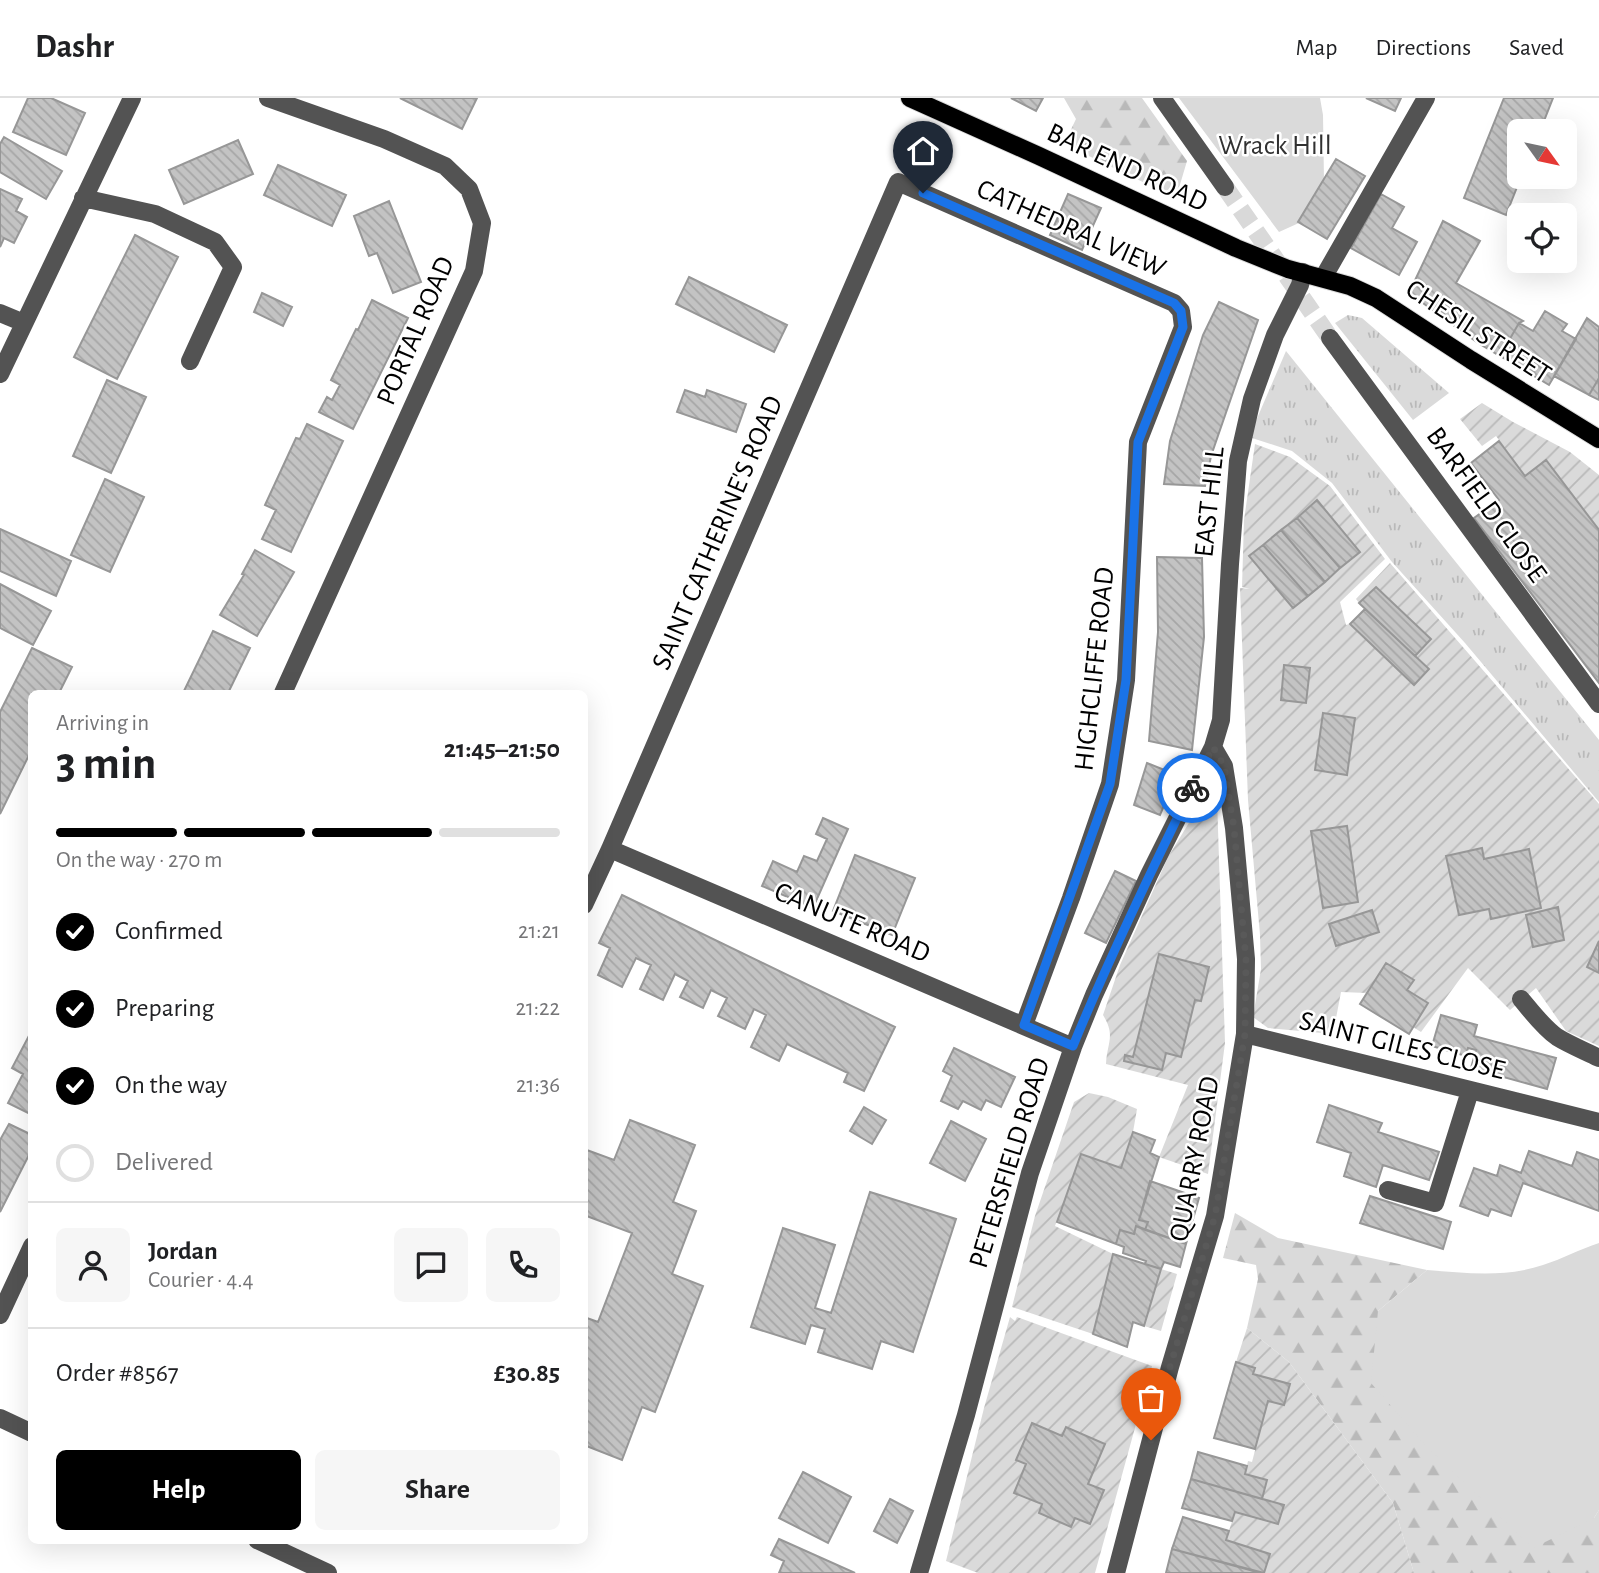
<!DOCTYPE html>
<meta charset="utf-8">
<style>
body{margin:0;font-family:"Alegreya Sans",sans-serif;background:#f6f6f6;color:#202124;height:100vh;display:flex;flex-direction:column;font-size:26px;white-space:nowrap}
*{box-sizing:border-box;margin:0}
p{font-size:23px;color:#757577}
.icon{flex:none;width:38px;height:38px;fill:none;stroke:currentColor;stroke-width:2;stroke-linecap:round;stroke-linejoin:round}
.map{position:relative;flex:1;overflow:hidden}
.details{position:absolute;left:28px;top:592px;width:560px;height:854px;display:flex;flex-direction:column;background:#fff;border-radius:10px;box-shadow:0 7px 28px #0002}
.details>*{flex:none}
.needle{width:46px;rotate:123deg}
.buttons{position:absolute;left:1507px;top:21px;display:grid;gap:14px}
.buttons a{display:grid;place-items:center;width:70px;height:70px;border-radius:10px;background:#fff;box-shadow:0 7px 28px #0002;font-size:35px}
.pin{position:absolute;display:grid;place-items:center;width:60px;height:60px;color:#fff;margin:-72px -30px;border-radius:50% 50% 50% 0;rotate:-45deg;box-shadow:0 0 7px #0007}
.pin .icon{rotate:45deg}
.courier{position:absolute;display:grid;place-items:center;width:70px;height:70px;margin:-35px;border:5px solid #1a73e8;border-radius:50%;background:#fff;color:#222;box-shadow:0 2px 9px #0007}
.overview em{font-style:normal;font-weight:700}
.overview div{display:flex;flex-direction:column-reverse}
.overview{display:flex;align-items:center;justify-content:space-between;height:119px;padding:0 28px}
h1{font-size:46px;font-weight:700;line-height:52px}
.bar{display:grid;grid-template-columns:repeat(4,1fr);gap:10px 7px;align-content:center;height:84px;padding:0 28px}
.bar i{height:9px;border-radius:5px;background:#e0e0e0}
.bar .on{background:#000}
.bar p{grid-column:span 4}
.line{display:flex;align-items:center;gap:18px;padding:0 28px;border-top:2px solid #e0e0e0}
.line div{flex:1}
.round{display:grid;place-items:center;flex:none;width:74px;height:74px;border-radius:10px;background:#f6f6f6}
ol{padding:0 28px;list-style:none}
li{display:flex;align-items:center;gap:21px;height:77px}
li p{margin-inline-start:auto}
li .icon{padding:7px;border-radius:50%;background:#000;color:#fff;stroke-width:4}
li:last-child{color:#757577}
li i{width:38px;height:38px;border:4px solid #e0e0e0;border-radius:50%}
.primary-button{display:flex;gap:14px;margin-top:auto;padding:14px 28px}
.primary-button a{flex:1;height:80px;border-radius:10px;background:#000;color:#fff;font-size:28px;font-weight:700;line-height:80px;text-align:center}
.primary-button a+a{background:#f6f6f6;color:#202124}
header{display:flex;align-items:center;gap:42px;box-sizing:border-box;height:98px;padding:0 35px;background:#fff;border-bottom:2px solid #e0e0e0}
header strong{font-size:33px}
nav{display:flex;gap:38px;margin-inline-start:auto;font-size:24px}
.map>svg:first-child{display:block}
.grass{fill:url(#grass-tufts)}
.forest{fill:url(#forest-firs)}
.park{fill:#dadada}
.garden{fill:url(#garden-furrows);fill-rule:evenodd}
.building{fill:url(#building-back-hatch);stroke:#979797;stroke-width:2}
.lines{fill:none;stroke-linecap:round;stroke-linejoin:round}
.minor-tunnel{stroke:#d9d9d9;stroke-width:18;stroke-dasharray:18 9;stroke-linecap:butt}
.major-casing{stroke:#dbdbdb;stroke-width:20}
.minor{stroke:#535353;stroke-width:18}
.major{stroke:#000;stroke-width:18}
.done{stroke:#595959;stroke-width:7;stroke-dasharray:0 12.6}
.route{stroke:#1a73e8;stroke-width:9}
.labels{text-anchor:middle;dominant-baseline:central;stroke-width:5;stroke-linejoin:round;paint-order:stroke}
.park-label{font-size:28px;fill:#313131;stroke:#fff}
.street-label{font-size:28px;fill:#000;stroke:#fff}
</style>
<header>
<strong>Dashr</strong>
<nav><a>Map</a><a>Directions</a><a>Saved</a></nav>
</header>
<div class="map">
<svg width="1599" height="1475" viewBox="0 0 1599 1475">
<defs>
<pattern id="grass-tufts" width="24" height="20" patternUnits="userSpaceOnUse" patternTransform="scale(1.75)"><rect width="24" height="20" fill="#dadada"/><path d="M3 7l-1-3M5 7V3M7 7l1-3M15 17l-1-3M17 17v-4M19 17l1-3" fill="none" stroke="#b9b9b9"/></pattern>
<pattern id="forest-firs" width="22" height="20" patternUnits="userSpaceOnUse" patternTransform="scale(1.75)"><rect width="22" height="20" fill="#dadada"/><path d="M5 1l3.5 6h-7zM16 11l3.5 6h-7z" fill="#b9b9b9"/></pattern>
<pattern id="garden-furrows" width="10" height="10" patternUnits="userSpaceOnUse" patternTransform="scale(1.75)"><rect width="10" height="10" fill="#dadada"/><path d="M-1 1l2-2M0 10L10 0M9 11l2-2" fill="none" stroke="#b9b9b9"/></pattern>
<pattern id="building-back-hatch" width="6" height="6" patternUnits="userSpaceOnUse" patternTransform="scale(1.75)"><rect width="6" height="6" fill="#c3c3c3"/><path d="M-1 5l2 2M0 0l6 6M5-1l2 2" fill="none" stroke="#a6a6a6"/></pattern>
</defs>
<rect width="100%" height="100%" fill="#fff"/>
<!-- grass -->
<path class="grass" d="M1348,217L1362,220L1449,295L1413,322L1335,225Z
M1286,253L1599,642V704L1465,545L1392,464L1332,385L1292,353L1249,339Z"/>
<!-- forest -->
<path class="forest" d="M1064,0H1142L1187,63L1176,100L1064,46L1076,21Z
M1235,1115L1278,1140L1427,1172L1378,1213L1594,1420L1599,1412V1475H1414L1393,1405L1289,1264L1247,1230L1258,1181L1256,1167L1223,1160Z"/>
<!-- park -->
<path class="park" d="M1179,0H1320L1323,17L1324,84L1310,120L1279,134Z
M1599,1145V1412L1594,1420L1533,1450L1426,1348L1371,1285L1378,1213L1427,1172C1466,1175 1505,1180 1543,1167C1562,1161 1580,1151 1599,1145Z"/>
<!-- garden -->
<path class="garden" d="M1482,305L1513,324L1570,354L1599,377V432L1525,378L1496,338L1482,348L1460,321Z
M1255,346L1290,359L1330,388L1385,461L1340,504L1346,527L1350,526L1414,587L1428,572L1415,558L1430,541L1376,489L1359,505L1356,501L1390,465L1599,706V948L1566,933L1536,890L1510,912L1468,870L1421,934L1413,929L1427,905L1407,892L1414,882L1386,865L1367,895L1341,894L1333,936L1268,930L1253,919L1261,871L1260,837L1248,702L1240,490L1250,491L1242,489L1244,422ZM1317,403L1359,454L1293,510L1250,458Z
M1211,694L1217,700L1225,945L1208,1076L1159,1059L1188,987L1106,966C1107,944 1116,938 1103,917L1120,867L1168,759L1206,697Z
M1089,995L1108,999L1137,1011L1133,1034L1121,1070L1081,1056L1055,1128L1113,1156L1093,1236L1012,1209L1035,1118L1074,1004Z
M1161,1171L1177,1176L1161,1233L1144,1228Z
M1010,1219L1015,1223L1017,1219L1152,1268L1095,1475H978L946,1463L984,1310Z
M1247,1230L1289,1264L1393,1405L1414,1475H1264L1270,1456L1226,1442L1235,1414L1278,1426L1284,1407L1262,1401L1245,1376L1248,1363L1252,1364L1268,1303L1290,1286L1253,1276L1255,1270L1236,1264Z"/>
<!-- building -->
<path class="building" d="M28,0H51L85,15L66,57L13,34Z
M400,0H477L462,31Z
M1011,0H1043L1036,13Z
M1366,0H1401L1395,13Z
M1504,0H1553L1540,33H1519V79H1521L1506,117L1464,100Z
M4,39L62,73L46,101L0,74V46Z
M238,42L253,76L184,106L169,72Z
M1336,61L1365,78L1327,141L1298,124Z
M278,67L346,97L332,128L264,97Z
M0,91L22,101L16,113L27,119L14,145L4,140L0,149Z
M1068,96L1101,110L1082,152L1050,137Z
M1381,96L1404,109L1392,130L1417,144L1399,177L1351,150Z
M389,103L421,184L393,195L377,155L369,158L354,118Z
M1443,123L1480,143L1456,185L1523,223L1519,225L1500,258L1478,245L1409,195Z
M135,137L178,159L117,281L74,259Z
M689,179L787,227L774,254L676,206Z
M262,195L292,209L283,228L254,214Z
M372,202L408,220L353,331L319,314L327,299L332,302L340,287L331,282L356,231L358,232Z
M1219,204L1258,222L1211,358L1205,388L1164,386L1170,343L1203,237Z
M1545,213L1567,226L1562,233L1576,241L1549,287L1500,258L1519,225L1533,233Z
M1587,220L1599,229V280L1589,297L1554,278Z
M1599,280V302L1589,297Z
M107,282L146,299L111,375L73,358Z
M685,292L705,299L707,292L746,306L736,334L677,314Z
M307,326L343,343L291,454L262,441L276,412L265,407L296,340L300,341Z
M1499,343L1525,378L1546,362L1599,432V585L1474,420L1499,402L1471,365Z
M105,381L144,399L110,474L71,457Z
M1317,402L1360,454L1340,470L1297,420Z
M1297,420L1340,470L1325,484L1281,432Z
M0,431L71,463L56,498L0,473Z
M1281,432L1325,484L1308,498L1263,447Z
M1263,447L1308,498L1293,510L1249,458Z
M255,452L294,474L257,538L220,517L244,477L242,476Z
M1157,459L1202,460L1204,539L1192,652L1149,643L1158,534Z
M0,486L51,513L33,547L0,530Z
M1376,489L1431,541L1415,558L1359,505Z
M1365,511L1429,571L1414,587L1350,526Z
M213,533L250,550L228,595H183Z
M32,550L72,569L59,595H32V651L0,716V614Z
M1284,567L1310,570L1306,605L1281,602Z
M1323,615L1355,620L1347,677L1315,672Z
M1147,665L1177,677L1160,717L1134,707Z
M823,720L848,731L813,810L762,788L773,763L797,774L804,758L817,763L827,741L816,736Z
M1347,728L1358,804L1323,810L1311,733Z
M1482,750L1484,761L1529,751L1541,810L1491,821L1489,811L1459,817L1446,758Z
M855,757L915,780L892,837L833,813Z
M1115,773L1136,783L1106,845L1085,835Z
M622,797L895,929L864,993L844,984L848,975L787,946L779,963L751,949L766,917L754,911L745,931L718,918L727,900L711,892L703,910L680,899L688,883L675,876L663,902L640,891L651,867L636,860L622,889L598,877L610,850L599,845Z
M1558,809L1564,842L1533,849L1526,817Z
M1372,812L1379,834L1336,848L1329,826Z
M1599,843V875L1587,869Z
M1159,856L1209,869L1201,903L1195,902L1181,959L1166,955L1162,972L1124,963L1125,957L1133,959Z
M1386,865L1414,882L1407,892L1428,905L1409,936L1360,906Z
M1441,917L1477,927L1474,938L1556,960L1547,991L1471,970L1476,952L1468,950L1466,958L1432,948Z
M32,932V1017L8,1005L23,976L12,970Z
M954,950L1015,979L1001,1009L986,1002L981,1012L963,1003L958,1011L941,1003L952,978L943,973Z
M1329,1007L1382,1025L1378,1034L1439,1054L1429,1082L1383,1067L1376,1089L1344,1078L1351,1055L1317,1044Z
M864,1009L886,1022L872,1046L850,1033Z
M630,1022L695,1047L673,1104L696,1113L672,1176L703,1188L655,1314L642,1309L622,1362L584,1347V1219L598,1224L632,1135L584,1117V1051L614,1062Z
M951,1023L986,1041L965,1083L930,1065Z
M9,1026L32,1037V1051L0,1114V1042Z
M1133,1034L1155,1042L1150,1055L1159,1059L1139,1122L1148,1124L1145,1132L1136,1128L1134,1136L1120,1132L1116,1146L1057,1124L1081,1056L1121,1070Z
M1529,1053L1572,1068L1577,1054L1599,1062V1113L1523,1085L1511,1118L1491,1111L1488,1118L1460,1108L1474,1070L1497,1078L1500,1067L1521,1075Z
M1150,1083L1199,1100L1186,1146L1145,1132L1148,1124L1139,1122Z
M870,1094L956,1121L913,1254L881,1243L872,1271L818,1254L825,1231L811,1227L805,1246L751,1229L783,1130L835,1147L815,1210L831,1215Z
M1370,1098L1451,1124L1443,1151L1360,1125Z
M1136,1128L1186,1146L1180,1169L1164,1164L1161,1171L1145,1166L1146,1163L1123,1155L1124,1149L1116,1146L1120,1132L1134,1136Z
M1113,1156L1161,1171L1144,1228L1133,1224L1127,1249L1093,1236Z
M1236,1264L1255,1270L1253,1276L1290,1286L1284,1307L1268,1303L1255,1351L1214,1340Z
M1032,1325L1062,1338L1066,1329L1105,1346L1088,1386L1104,1392L1090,1426L1075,1420L1071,1429L1039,1415L1042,1406L1014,1395L1026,1366L1016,1362Z
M1198,1354L1247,1368L1245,1376L1267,1382L1262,1401L1191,1381Z
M803,1374L851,1399L828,1445L779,1420Z
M1191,1381L1284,1407L1278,1426L1235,1414L1232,1423L1182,1410Z
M890,1401L913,1413L897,1445L874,1433Z
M1183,1419L1229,1433L1226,1442L1270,1456L1264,1475L1172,1451Z
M779,1441L855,1475H779L784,1463L771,1457Z
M1172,1451L1261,1475H1166Z"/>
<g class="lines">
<!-- minor-tunnel -->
<path class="minor-tunnel" d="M1225,89L1330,240"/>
<!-- major casing -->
<g class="major-casing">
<path id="major" d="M910,0L1039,58L1236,150L1288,171L1350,188L1376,200L1471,262L1599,341"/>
</g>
<!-- minor -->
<path class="minor" d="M268,0L384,41L445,68L469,91L482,125L474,173L283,595
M1162,0L1225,89
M83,100L155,116L215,144L233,169L190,263
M1323,180L1426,0
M0,215L24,225
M1330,240L1599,606
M0,276L132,0
M610,751L1073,949
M584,807L610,751L898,84L1174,205L1181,213L1183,229L1138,344L1126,582L1110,686L1071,800L1024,927
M1521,901C1532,914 1543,929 1557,939C1570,947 1585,953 1599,960
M1245,936L1599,1024
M1388,1092L1435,1105L1470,993
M0,1217L32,1148
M0,1320L32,1335
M257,1442L328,1475
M919,1475L966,1317L1030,1075L1073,949L1094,897L1149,777L1213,649L1221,622L1230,466L1238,363L1252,301L1275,237L1300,187L1303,174
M1116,1475L1170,1269L1215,1118L1245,936L1246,861L1234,730L1224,668L1213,649"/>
<!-- major -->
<use href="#major" class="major"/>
</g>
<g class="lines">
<!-- done -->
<path class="done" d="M1151,1342L1170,1269L1215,1118L1245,936L1246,862L1234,730L1224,668L1213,649L1192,690"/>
<!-- route -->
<path class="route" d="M923,95L1174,205L1181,213L1183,229L1138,344L1126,582L1110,686L1024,927L1073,948C1109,860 1150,775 1192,690"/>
</g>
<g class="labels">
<!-- park labels -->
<g class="park-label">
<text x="1275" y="48">Wrack Hill</text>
</g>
<!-- street labels -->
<g class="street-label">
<text transform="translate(1127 70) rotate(25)">BAR END ROAD</text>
<text transform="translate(1071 131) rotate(24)">CATHEDRAL VIEW</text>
<text transform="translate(416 233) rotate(-67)">PORTAL ROAD</text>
<text transform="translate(1478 234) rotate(33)">CHESIL STREET</text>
<text transform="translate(1210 404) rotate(-84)">EAST HILL</text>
<text transform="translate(1486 407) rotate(54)">BARFIELD CLOSE</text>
<text transform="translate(718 435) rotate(-67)">SAINT CATHERINE'S ROAD</text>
<text transform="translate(1095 571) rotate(-84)">HIGHCLIFFE ROAD</text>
<text transform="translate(852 825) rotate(23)">CANUTE ROAD</text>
<text transform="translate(1402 948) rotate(14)">SAINT GILES CLOSE</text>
<text transform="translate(1195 1061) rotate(-79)">QUARRY ROAD</text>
<text transform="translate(1010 1065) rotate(-73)">PETERSFIELD ROAD</text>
</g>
</g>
</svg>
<div class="buttons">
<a><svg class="needle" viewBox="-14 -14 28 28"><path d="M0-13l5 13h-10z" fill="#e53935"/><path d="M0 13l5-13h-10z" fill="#757577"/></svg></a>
<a><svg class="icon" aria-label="locate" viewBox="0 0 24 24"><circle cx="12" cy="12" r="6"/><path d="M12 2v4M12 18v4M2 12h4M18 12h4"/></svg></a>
</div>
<div class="pin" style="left:1151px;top:1342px;background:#ea580c"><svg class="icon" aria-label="bag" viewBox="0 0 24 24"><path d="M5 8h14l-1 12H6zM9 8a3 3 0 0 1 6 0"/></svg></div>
<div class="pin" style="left:923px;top:95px;background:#1f2937"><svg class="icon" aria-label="home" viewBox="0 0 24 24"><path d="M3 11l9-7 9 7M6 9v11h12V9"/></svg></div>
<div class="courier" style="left:1192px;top:690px"><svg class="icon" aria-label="bike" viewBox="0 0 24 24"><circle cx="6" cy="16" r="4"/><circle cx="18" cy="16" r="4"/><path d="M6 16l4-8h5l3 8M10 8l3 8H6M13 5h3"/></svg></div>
<section class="details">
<div class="overview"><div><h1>3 min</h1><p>Arriving in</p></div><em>21:45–21:50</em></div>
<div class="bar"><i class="on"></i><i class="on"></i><i class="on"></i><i></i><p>On the way · 270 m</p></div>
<ol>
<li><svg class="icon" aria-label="check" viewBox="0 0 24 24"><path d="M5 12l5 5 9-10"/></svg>Confirmed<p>21:21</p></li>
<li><svg class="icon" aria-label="check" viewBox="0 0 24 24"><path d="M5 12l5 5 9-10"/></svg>Preparing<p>21:22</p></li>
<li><svg class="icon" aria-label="check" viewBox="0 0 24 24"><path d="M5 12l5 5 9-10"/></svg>On the way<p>21:36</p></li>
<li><i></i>Delivered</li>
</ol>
<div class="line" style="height:126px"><a class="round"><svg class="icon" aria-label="person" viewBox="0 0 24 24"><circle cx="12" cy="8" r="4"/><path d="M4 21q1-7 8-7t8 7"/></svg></a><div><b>Jordan</b><p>Courier · 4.4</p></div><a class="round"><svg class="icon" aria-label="chat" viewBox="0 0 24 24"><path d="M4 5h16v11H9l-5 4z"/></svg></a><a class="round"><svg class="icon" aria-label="phone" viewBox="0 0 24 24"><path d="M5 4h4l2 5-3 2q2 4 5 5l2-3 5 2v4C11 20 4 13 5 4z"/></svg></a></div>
<div class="line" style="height:91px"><div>Order #8567</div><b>£30.85</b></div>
<div class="primary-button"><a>Help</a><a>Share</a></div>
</section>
</div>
